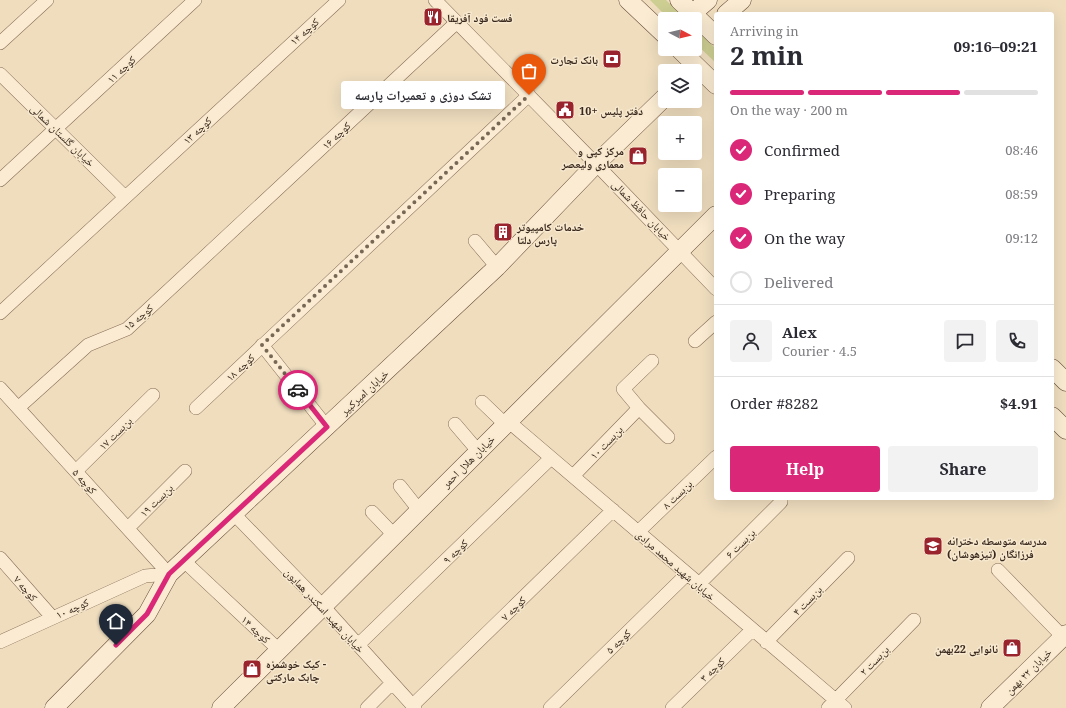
<!DOCTYPE html>
<meta charset="utf-8">
<style>
body{margin:0;font-family:"Noto Serif","Noto Naskh Arabic",serif;background:#f2f2f3;color:#2b2b33;height:100vh;display:flex;flex-direction:column;font-size:15px;white-space:nowrap}
*{box-sizing:border-box;margin:0}
p{font-size:13px;color:#7c7c81}
.icon{flex:none;width:22px;height:22px;fill:none;stroke:currentColor;stroke-width:2;stroke-linecap:round;stroke-linejoin:round}
.map{position:relative;flex:1;overflow:hidden}
.panel{position:absolute;left:714px;top:12px;width:340px;height:488px;display:flex;flex-direction:column;background:#fff;border-radius:4px;box-shadow:0 4px 16px #0002}
.panel>*{flex:none}
.needle{width:26px;rotate:97deg}
.fabs{position:absolute;left:658px;top:12px;display:grid;gap:8px}
.fabs a{display:grid;place-items:center;width:44px;height:44px;border-radius:4px;background:#fff;box-shadow:0 4px 16px #0002;font-size:20px}
.pin{position:absolute;display:grid;place-items:center;width:34px;height:34px;color:#fff;margin:-41px -17px;border-radius:50% 50% 50% 0;rotate:-45deg;box-shadow:0 0 4px #0007}
.pin .icon{rotate:45deg}
.courier{position:absolute;display:grid;place-items:center;width:40px;height:40px;margin:-20px;border:3px solid #db2777;border-radius:50%;background:#fff;color:#222;box-shadow:0 1px 5px #0007}
.bubble{position:absolute;height:28px;border-radius:4px;background:#fff;box-shadow:0 4px 16px #0002;font-size:13px;font-weight:700;line-height:28px;text-align:center}
.overview em{font-style:normal;font-weight:700}
.overview div{display:flex;flex-direction:column-reverse}
.overview{display:flex;align-items:center;justify-content:space-between;height:68px;padding:0 16px}
h1{font-size:26px;font-weight:700;line-height:30px}
.bar{display:grid;grid-template-columns:repeat(4,1fr);gap:6px 4px;align-content:center;height:48px;padding:0 16px}
.bar i{height:5px;border-radius:3px;background:#e1e1e2}
.bar .selected{background:#db2777}
.bar p{grid-column:span 4}
.line{display:flex;align-items:center;gap:10px;padding:0 16px;border-top:1px solid #e1e1e2}
.line div{flex:1}
.round{display:grid;place-items:center;flex:none;width:42px;height:42px;border-radius:4px;background:#f2f2f3}
ol{padding:0 16px;list-style:none}
li{display:flex;align-items:center;gap:12px;height:44px}
li p{margin-inline-start:auto}
li .icon{padding:4px;border-radius:50%;background:#db2777;color:#fff;stroke-width:4}
li:last-child{color:#7c7c81}
li i{width:22px;height:22px;border:2px solid #e1e1e2;border-radius:50%}
.primary-button{display:flex;gap:8px;margin-top:auto;padding:8px 16px}
.primary-button a{flex:1;height:46px;border-radius:4px;background:#db2777;color:#fff;font-size:16px;font-weight:700;line-height:46px;text-align:center}
.primary-button a+a{background:#f2f2f3;color:#2b2b33}
.map>svg:first-child{display:block}
.green{fill:#ccce92}
.lines{fill:none;stroke-linecap:round;stroke-linejoin:round}
.street-casing{stroke:#886d56;stroke-width:14}
.secondary-casing{stroke:#6a4e3a;stroke-width:19}
.street{stroke:#faebd2;stroke-width:13}
.secondary{stroke:#faebd2;stroke-width:18}
.done{stroke:#776755;stroke-width:4;stroke-dasharray:0 7.2}
.route{stroke:#db2777;stroke-width:5}
.labels{text-anchor:middle;dominant-baseline:central;stroke-width:3;stroke-linejoin:round;paint-order:stroke}
.poi-label{font-size:11px;font-weight:bold;fill:#37271c;stroke:#f7e8ce;text-anchor:start}
.street-label{font-size:11px;fill:#37271c;stroke:#f7e8ce}
</style>
<div class="map">
<svg width="1066" height="708" viewBox="0 0 1066 708">
<rect width="100%" height="100%" fill="#efddbe"/>
<!-- green -->
<path class="green" d="M650,0H666L685,19H669Z
M695,28L716,49V63L695,43Z"/>
<g class="lines">
<!-- street casing -->
<g class="street-casing">
<path id="street" d="M435,0L596,164L716,289
M0,43L47,0
M0,74L125,197
M0,180L195,0
M475,241L497,267
M0,313L339,0
M695,341L716,322
M262,345L327,427
M652,361L623,389L639,408L668,437
M0,388L169,574
M482,402L505,424
M18,408L88,345L127,329L457,22
M196,408L529,95
M508,421L845,708
M455,424L478,451
M76,471L153,395
M573,476L639,408
M400,486L419,510
M372,512L394,535
M234,514L323,606L415,708
M128,528L185,471
M638,532L716,457
M0,558L52,617
M184,561L279,650
M998,570L1063,637
M699,584L781,502
M0,642L145,576L169,574
M766,642L848,558
M358,645L551,458
M413,705L613,510
M367,708L392,683
M550,708L687,574
M672,708L752,630
M828,708L914,620"/>
</g>
<!-- secondary casing -->
<g class="secondary-casing">
<path id="secondary" d="M628,0L665,35
M679,0L716,36
M693,13L708,0
M726,14L742,0
M679,49L716,85
M1052,368L1066,382
M1052,416L1066,430
M54,708L147,614L169,574L497,267L596,164L665,97
M221,708L716,215
M990,708L1066,634"/>
</g>
<!-- street -->
<use href="#street" class="street"/>
<!-- secondary -->
<use href="#secondary" class="secondary"/>
</g>
<g class="lines">
<!-- done -->
<path class="done" d="M298,390L262,345L529,95"/>
<!-- route -->
<path class="route" d="M116,645L147,614L169,574L327,427L298,390"/>
</g>
<!-- icons -->
<defs>
<g id="restaurant-square" transform="scale(1)"><rect x="-9" y="-9" width="18" height="18" rx="4" fill="#9a242e" stroke="#f7e8ce"/><path d="M-5-6h1v4h1v-4h1v4h1v-4h1v5L-1.5 .5V6h-2V.5L-5-1ZM5-6V6H3V1.5H1.5Q1.5-4 5-6Z" fill="#fff"/></g>
<g id="bank-square" transform="scale(1)"><rect x="-9" y="-9" width="18" height="18" rx="4" fill="#9a242e" stroke="#f7e8ce"/><path d="M-6-4H6V4H-6ZM0-2.3a2.3 2.3 0 1 0 0 4.6a2.3 2.3 0 1 0 0-4.6Z" fill="#fff"/></g>
<g id="civic-square" transform="scale(1)"><rect x="-9" y="-9" width="18" height="18" rx="4" fill="#9a242e" stroke="#f7e8ce"/><path d="M-.6-6.5H3V-4.5H.6V-3L4-1V1h2V6H-6V1h2V-1L-.6-3ZM-1.2 2.5V6h2.4V2.5Z" fill="#fff"/></g>
<g id="shop-square" transform="scale(1)"><rect x="-9" y="-9" width="18" height="18" rx="4" fill="#9a242e" stroke="#f7e8ce"/><path d="M-5-2.5h2.3a2.7 3.5 0 0 1 5.4 0H5L5.5 6h-11ZM-1.5-2.5h3a1.5 2.3 0 0 0-3 0Z" fill="#fff"/></g>
<g id="building-square" transform="scale(1)"><rect x="-9" y="-9" width="18" height="18" rx="4" fill="#9a242e" stroke="#f7e8ce"/><path d="M-4-6H4V6H1V3H-1V6H-4ZM-2.5-4.3h1.7v1.8h-1.7ZM.8-4.3h1.7v1.8H.8ZM-2.5-1h1.7V.8h-1.7ZM.8-1h1.7V.8H.8Z" fill="#fff"/></g>
<g id="school-square" transform="scale(1)"><rect x="-9" y="-9" width="18" height="18" rx="4" fill="#9a242e" stroke="#f7e8ce"/><path d="M0-5L7-2L0 1L-7-2ZM-4 1L0 2.5L4 1V4Q0 6-4 4Z" fill="#fff"/></g>
</defs>
<g fill-rule="evenodd">
<use href="#restaurant-square" x="433" y="17"/>
<use href="#bank-square" x="612" y="59"/>
<use href="#civic-square" x="565" y="110"/>
<use href="#shop-square" x="638" y="156"/>
<use href="#building-square" x="503" y="232"/>
<use href="#school-square" x="933" y="546"/>
<use href="#shop-square" x="1012" y="648"/>
<use href="#shop-square" x="252" y="669"/>
</g>
<g class="labels">
<!-- poi labels -->
<g class="poi-label">
<text x="447" y="17">فست فود آفریقا</text>
<text x="598" y="59" text-anchor="end">بانک تجارت</text>
<text x="579" y="110">دفتر پلیس +10</text>
<text x="624" y="150" text-anchor="end">مرکز کپی و<tspan x="624" dy="13">معماری ولیعصر</tspan></text>
<text x="517" y="226">خدمات کامپیوتر<tspan x="517" dy="13">پارس دلتا</tspan></text>
<text x="947" y="540">مدرسه متوسطه دخترانه<tspan x="947" dy="13">فرزانگان (تیزهوشان)</tspan></text>
<text x="998" y="648" text-anchor="end">نانوایی 22بهمن</text>
<text x="266" y="663">کیک خوشمزه -<tspan x="266" dy="13">چابک مارکتی</tspan></text>
</g>
<!-- street labels -->
<g class="street-label">
<text transform="translate(304 31) rotate(-42)">کوچه ۱۴</text>
<text transform="translate(121 69) rotate(-43)">کوچه ۱۱</text>
<text transform="translate(197 130) rotate(-43)">کوچه ۱۳</text>
<text transform="translate(63 135) rotate(44)">خیابان گلستان شمالی</text>
<text transform="translate(336 135) rotate(-43)">کوچه ۱۶</text>
<text transform="translate(642 210) rotate(46)">خیابان حافظ شمالی</text>
<text transform="translate(138 317) rotate(-40)">کوچه ۱۵</text>
<text transform="translate(240 367) rotate(-43)">کوچه ۱۸</text>
<text transform="translate(364 392) rotate(-43)">خیابان امیرکبیر</text>
<text transform="translate(115 433) rotate(-45)">بن‌بست ۱۷</text>
<text transform="translate(606 442) rotate(-46)">بن‌بست ۱۰</text>
<text transform="translate(468 461) rotate(-45)">خیابان هلال احمر</text>
<text transform="translate(85 481) rotate(48)">کوچه ۵</text>
<text transform="translate(677 494) rotate(-44)">بن‌بست ۸</text>
<text transform="translate(156 500) rotate(-45)">بن‌بست ۱۹</text>
<text transform="translate(740 543) rotate(-45)">بن‌بست ۶</text>
<text transform="translate(455 551) rotate(-44)">کوچه ۹</text>
<text transform="translate(676 565) rotate(41)">خیابان شهید محمد مرادی</text>
<text transform="translate(26 588) rotate(49)">کوچه ۷</text>
<text transform="translate(807 600) rotate(-46)">بن‌بست ۴</text>
<text transform="translate(72 608) rotate(-24)">کوچه ۱۰</text>
<text transform="translate(513 608) rotate(-44)">کوچه ۷</text>
<text transform="translate(325 610) rotate(47)">خیابان شهید اسکندر همایون</text>
<text transform="translate(256 629) rotate(43)">کوچه ۱۴</text>
<text transform="translate(618 641) rotate(-44)">کوچه ۵</text>
<text transform="translate(874 660) rotate(-46)">بن‌بست ۲</text>
<text transform="translate(712 669) rotate(-44)">کوچه ۳</text>
<text transform="translate(1028 671) rotate(-45)">خیابان ۲۲ بهمن</text>
</g>
</g>
</svg>
<div class="fabs">
<a><svg class="needle" viewBox="-14 -14 28 28"><path d="M0-13l5 13h-10z" fill="#e53935"/><path d="M0 13l5-13h-10z" fill="#7c7c81"/></svg></a>
<a><svg class="icon" aria-label="layers" viewBox="0 0 24 24"><path d="M12 4l9 5-9 5-9-5zM3 14l9 5 9-5"/></svg></a>
<a>+</a>
<a>−</a>
</div>
<div class="pin" style="left:529px;top:95px;background:#ea580c"><svg class="icon" aria-label="bag" viewBox="0 0 24 24"><path d="M5 8h14l-1 12H6zM9 8a3 3 0 0 1 6 0"/></svg></div>
<div class="pin" style="left:116px;top:645px;background:#1f2937"><svg class="icon" aria-label="home" viewBox="0 0 24 24"><path d="M3 11l9-7 9 7M6 9v11h12V9"/></svg></div>
<div class="courier" style="left:298px;top:390px"><svg class="icon" aria-label="car" viewBox="0 0 24 24"><path d="M5 17H2v-5l4-1 3-4h7l3 4 3 1v5h-3M9 17h6M6 11h13"/><circle cx="7" cy="17" r="2"/><circle cx="17" cy="17" r="2"/></svg></div>
<div class="bubble" style="left:341px;top:81px;width:164px">تشک دوزی و تعمیرات پارسه</div>
<section class="panel">
<div class="overview"><div><h1>2 min</h1><p>Arriving in</p></div><em>09:16–09:21</em></div>
<div class="bar"><i class="selected"></i><i class="selected"></i><i class="selected"></i><i></i><p>On the way · 200 m</p></div>
<ol>
<li><svg class="icon" aria-label="check" viewBox="0 0 24 24"><path d="M5 12l5 5 9-10"/></svg>Confirmed<p>08:46</p></li>
<li><svg class="icon" aria-label="check" viewBox="0 0 24 24"><path d="M5 12l5 5 9-10"/></svg>Preparing<p>08:59</p></li>
<li><svg class="icon" aria-label="check" viewBox="0 0 24 24"><path d="M5 12l5 5 9-10"/></svg>On the way<p>09:12</p></li>
<li><i></i>Delivered</li>
</ol>
<div class="line" style="height:72px"><a class="round"><svg class="icon" aria-label="person" viewBox="0 0 24 24"><circle cx="12" cy="8" r="4"/><path d="M4 21q1-7 8-7t8 7"/></svg></a><div><b>Alex</b><p>Courier · 4.5</p></div><a class="round"><svg class="icon" aria-label="chat" viewBox="0 0 24 24"><path d="M4 5h16v11H9l-5 4z"/></svg></a><a class="round"><svg class="icon" aria-label="phone" viewBox="0 0 24 24"><path d="M5 4h4l2 5-3 2q2 4 5 5l2-3 5 2v4C11 20 4 13 5 4z"/></svg></a></div>
<div class="line" style="height:52px"><div>Order #8282</div><b>$4.91</b></div>
<div class="primary-button"><a>Help</a><a>Share</a></div>
</section>
</div>
